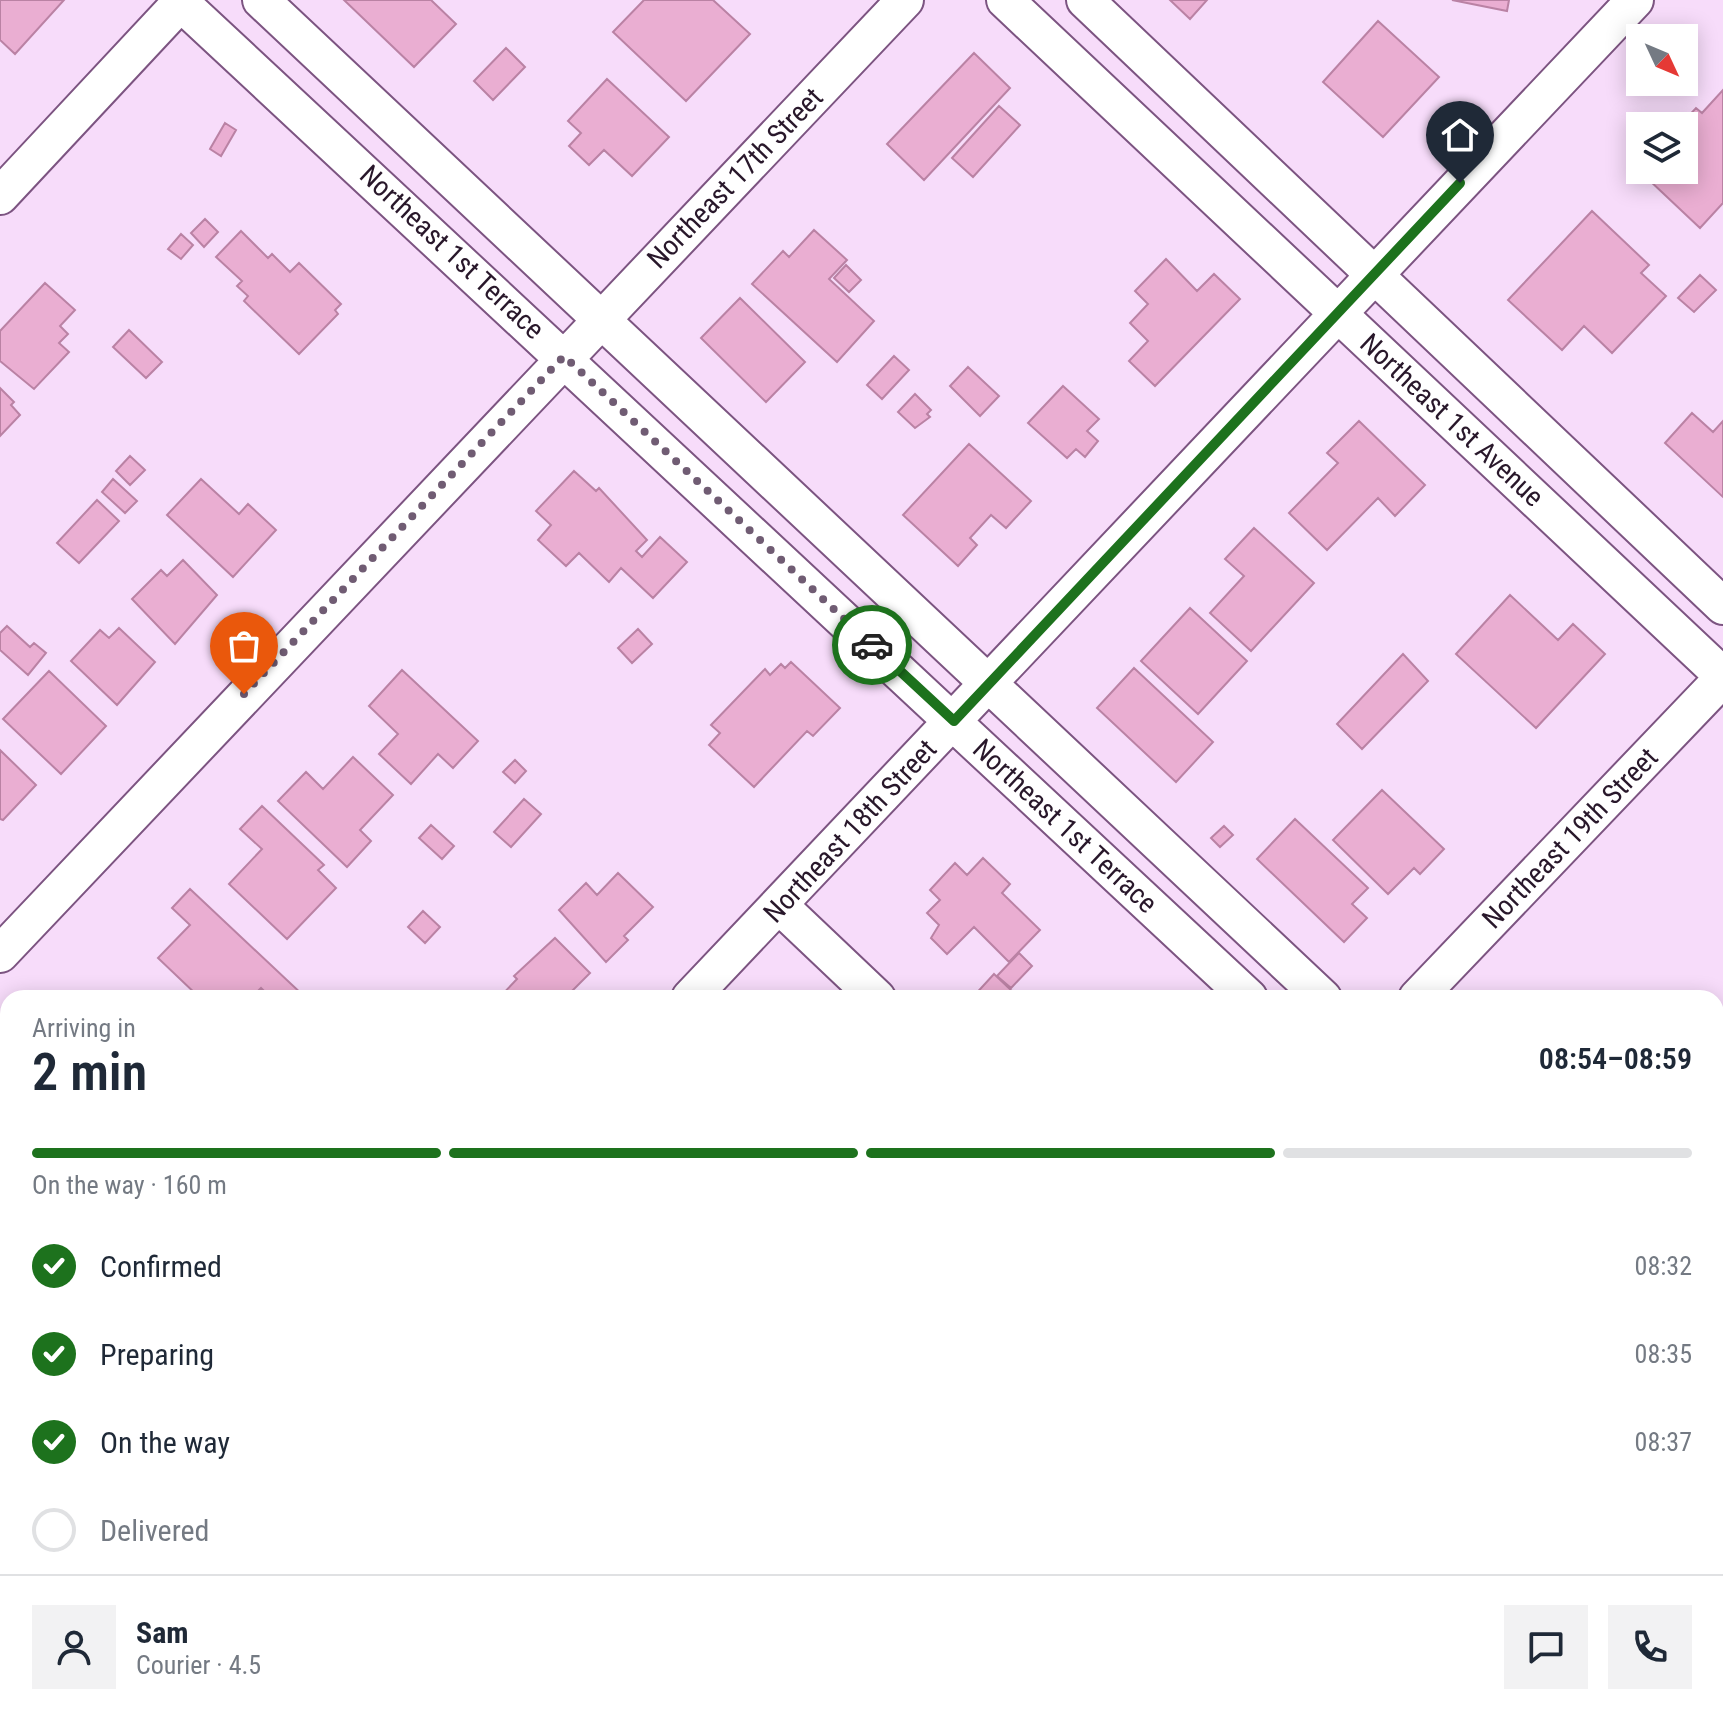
<!DOCTYPE html>
<meta charset="utf-8">
<style>
body{margin:0;font-family:"Roboto Condensed",sans-serif;background:#f2f2f3;color:#1f2937;height:100vh;display:flex;flex-direction:column;font-size:30px;white-space:nowrap}
*{box-sizing:border-box;margin:0}
p{font-size:26px;color:#747a83}
.icon{flex:none;width:44px;height:44px;fill:none;stroke:currentColor;stroke-width:2;stroke-linecap:round;stroke-linejoin:round}
.map{position:relative;flex:1;overflow:hidden}
.panel{position:absolute;left:0px;top:990px;width:1724px;height:744px;display:flex;flex-direction:column;background:#fff;border-radius:24px 24px 0 0;box-shadow:0 4px 20px #0003}
.panel>*{flex:none}
.needle{width:52px;rotate:134deg}
.fabs{position:absolute;left:1626px;top:24px;display:grid;gap:16px}
.fabs a{display:grid;place-items:center;width:72px;height:72px;border-radius:0px;background:#fff;box-shadow:0 4px 20px #0003;font-size:40px}
.pin{position:absolute;display:grid;place-items:center;width:68px;height:68px;color:#fff;margin:-82px -34px;border-radius:50% 50% 50% 0;rotate:-45deg;box-shadow:0 0 8px #0007}
.pin .icon{rotate:45deg}
.courier{position:absolute;display:grid;place-items:center;width:80px;height:80px;margin:-40px;border:6px solid #1d721d;border-radius:50%;background:#fff;color:#222;box-shadow:0 2px 10px #0007}
.head em{font-style:normal;font-weight:600}
.head div{display:flex;flex-direction:column-reverse}
.head{display:flex;align-items:center;justify-content:space-between;height:136px;padding:0 32px}
h1{font-size:52px;font-weight:600;line-height:60px}
.bar{display:grid;grid-template-columns:repeat(4,1fr);gap:12px 8px;align-content:center;height:96px;padding:0 32px}
.bar i{height:10px;border-radius:6px;background:#e0e1e3}
.bar .selected{background:#1d721d}
.bar p{grid-column:span 4}
.line{display:flex;align-items:center;gap:20px;padding:0 32px;border-top:2px solid #e0e1e3}
.line div{flex:1}
.round{display:grid;place-items:center;flex:none;width:84px;height:84px;border-radius:0px;background:#f2f2f3}
ol{padding:0 32px;list-style:none}
li{display:flex;align-items:center;gap:24px;height:88px}
li p{margin-inline-start:auto}
li .icon{padding:8px;border-radius:50%;background:#1d721d;color:#fff;stroke-width:4}
li:last-child{color:#747a83}
li i{width:44px;height:44px;border:4px solid #e0e1e3;border-radius:50%}
.map>svg:first-child{display:block}
.building{fill:#eaaed2;stroke:#ba82a4;stroke-width:2}
.lines{fill:none;stroke-linecap:round;stroke-linejoin:round}
.minor-casing{stroke:#7c5481;stroke-width:40}
.minor{stroke:#fff;stroke-width:36}
.done{stroke:#705c73;stroke-width:8;stroke-dasharray:0 14.4}
.route{stroke:#1d721d;stroke-width:10}
.labels{text-anchor:middle;dominant-baseline:central;stroke-width:7;stroke-linejoin:round;paint-order:stroke}
.street-label{font-size:28px;fill:#28172a;stroke:#fff}
</style>
<div class="map">
<svg width="1723" height="1734" viewBox="0 0 1723 1734">
<rect width="100%" height="100%" fill="#f7dcfa"/>
<!-- building -->
<path class="building" d="M0,0H64L15,54L0,40Z
M344,0H431L456,24L414,67Z
M644,0H713L750,34L686,101L613,32Z
M1170,0H1207L1190,19Z
M1452,0H1509L1507,11Z
M1378,21L1439,77L1383,137L1323,82Z
M506,48L525,67L493,100L474,81Z
M974,53L1010,88L924,180L887,144Z
M607,79L669,137L632,176L604,150L589,165L569,146L581,133L568,121Z
M1723,90V203L1700,228L1631,163L1640,154V170H1684V126H1679L1696,108L1702,113Z
M999,106L1020,125L973,177L952,158Z
M225,123L236,130L221,156L210,149Z
M1592,211L1649,265L1641,273L1666,296L1612,353L1584,326L1562,350L1508,300Z
M205,219L218,232L204,247L191,233Z
M814,230L847,260L829,279L874,321L837,362L752,284L783,251L789,257Z
M241,231L268,258L272,254L290,272L299,263L341,304L335,310L338,314L299,354L244,301L248,296L237,286L242,281L216,257Z
M181,234L193,245L181,259L168,249Z
M1166,259L1197,291L1214,274L1240,299L1155,386L1129,361L1148,341L1130,323L1148,304L1135,291Z
M846,265L861,280L849,292L834,278Z
M1700,275L1716,290L1694,312L1678,298Z
M45,283L75,310L60,326L68,334L59,343L69,352L34,389L0,361V331Z
M740,298L805,362L766,402L701,338Z
M129,330L162,362L146,378L113,347Z
M894,356L909,370L882,399L867,385Z
M968,367L999,396L980,416L950,386Z
M1063,386L1099,419L1087,431L1098,441L1085,457L1076,449L1067,458L1028,423Z
M0,388L14,402L11,405L20,415L0,436Z
M915,394L931,410L927,414L930,417L915,428L898,412Z
M1692,413L1713,432L1723,421V497L1665,443Z
M1359,421L1425,485L1395,516L1378,498L1327,550L1289,513L1338,463L1327,453Z
M969,444L1031,501L1006,528L991,515L970,538L977,545L958,566L903,515Z
M130,456L145,470L130,485L116,471Z
M574,471L596,491L599,488L647,540L636,551L642,557L660,537L687,562L653,598L621,568L609,582L579,553L566,566L538,540L551,525L536,511Z
M113,479L137,501L125,513L102,492Z
M201,479L239,514L248,504L276,530L233,577L167,515Z
M97,500L119,521L79,563L57,543Z
M1254,528L1314,583L1251,651L1210,613L1244,576L1225,559Z
M183,560L217,595L175,644L132,599L161,570L167,576Z
M1510,595L1558,640L1573,624L1605,654L1536,728L1456,654Z
M1190,608L1247,661L1198,714L1141,661Z
M7,626L30,647L34,643L46,653L28,675L0,650V633Z
M119,628L155,662L117,705L71,661L100,630L109,638Z
M638,629L652,644L632,663L618,648Z
M1403,654L1428,681L1362,749L1337,724Z
M791,662L840,708L813,736L807,731L754,787L709,745L720,733L711,725L765,669L770,675L781,664L785,668Z
M1134,668L1213,742L1176,782L1097,708Z
M402,670L478,741L453,768L438,754L411,784L379,754L398,734L369,706Z
M49,671L106,726L61,774L3,719Z
M0,750L36,785L3,820L0,819Z
M353,757L393,795L360,830L371,841L347,867L278,801L306,772L323,789Z
M515,760L526,771L515,783L503,772Z
M1382,790L1444,849L1420,874L1414,868L1388,894L1333,840Z
M524,799L541,814L511,847L494,832Z
M262,806L324,865L318,870L336,888L287,939L229,884L262,849L240,829Z
M1295,819L1368,888L1352,904L1367,918L1344,942L1257,859Z
M431,825L454,846L442,859L419,838Z
M1224,826L1233,835L1220,847L1211,838Z
M983,858L1010,884L1002,893L1040,930L1009,962L974,927L947,954L931,938L939,925L927,913L940,900L930,890L955,863L967,875Z
M618,873L653,907L624,936L628,940L606,962L559,910L586,883L597,895Z
M190,889L306,998H271L261,988L251,998H200L158,958L190,925L172,908Z
M423,911L440,927L425,943L408,927Z
M555,938L590,973L573,990L577,994L572,998H499L517,979L514,976Z
M1019,953L1032,966L1011,988L997,976Z
M994,974L1013,992L1007,998H972Z
M6,1074L8,1076V1160L0,1152V1080Z
M1716,1113L1723,1119L1721,1173L1716,1168Z
M8,1354V1385L0,1394V1363Z
M8,1479V1521L0,1514V1488Z
M215,1726H270L265,1734H229Z
M524,1726H601L594,1734H532Z
M893,1726H1009L1001,1734H901Z
M1201,1726H1286L1294,1734H1193Z"/>
<g class="lines">
<!-- minor casing -->
<g class="minor-casing">
<path id="minor" d="M178,0L1249,998
M261,0L1323,998
M1005,0L1723,676
M1085,0L1723,606
M0,196L183,0
M780,906L877,998
M0,954L905,0
M690,998L1635,0
M1417,998L1723,678
M0,1683L8,1691
M45,1726L54,1734
M1645,1726L1654,1734
M0,1727L8,1718
M717,1734L725,1726
M1469,1734L1477,1726"/>
</g>
<!-- minor -->
<use href="#minor" class="minor"/>
</g>
<g class="lines">
<!-- done -->
<path class="done" d="M244,694L564,356L872,645"/>
<!-- route -->
<path class="route" d="M872,645L954,721L1460,183"/>
</g>
<g class="labels">
<!-- street labels -->
<g class="street-label">
<text transform="translate(735 178) rotate(-46)">Northeast 17th Street</text>
<text transform="translate(452 252) rotate(43)">Northeast 1st Terrace</text>
<text transform="translate(1452 420) rotate(43)">Northeast 1st Avenue</text>
<text transform="translate(1065 826) rotate(43)">Northeast 1st Terrace</text>
<text transform="translate(850 831) rotate(-47)">Northeast 18th Street</text>
<text transform="translate(1570 838) rotate(-46)">Northeast 19th Street</text>
</g>
</g>
</svg>
<div class="fabs">
<a><svg class="needle" viewBox="-14 -14 28 28"><path d="M0-13l5 13h-10z" fill="#e53935"/><path d="M0 13l5-13h-10z" fill="#747a83"/></svg></a>
<a><svg class="icon" aria-label="layers" viewBox="0 0 24 24"><path d="M12 4l9 5-9 5-9-5zM3 14l9 5 9-5"/></svg></a>
</div>
<div class="pin" style="left:244px;top:694px;background:#ea580c"><svg class="icon" aria-label="bag" viewBox="0 0 24 24"><path d="M5 8h14l-1 12H6zM9 8a3 3 0 0 1 6 0"/></svg></div>
<div class="pin" style="left:1460px;top:183px;background:#1f2937"><svg class="icon" aria-label="home" viewBox="0 0 24 24"><path d="M3 11l9-7 9 7M6 9v11h12V9"/></svg></div>
<div class="courier" style="left:872px;top:645px"><svg class="icon" aria-label="car" viewBox="0 0 24 24"><path d="M5 17H2v-5l4-1 3-4h7l3 4 3 1v5h-3M9 17h6M6 11h13"/><circle cx="7" cy="17" r="2"/><circle cx="17" cy="17" r="2"/></svg></div>
<section class="panel">
<div class="head"><div><h1>2 min</h1><p>Arriving in</p></div><em>08:54–08:59</em></div>
<div class="bar"><i class="selected"></i><i class="selected"></i><i class="selected"></i><i></i><p>On the way · 160 m</p></div>
<ol>
<li><svg class="icon" aria-label="check" viewBox="0 0 24 24"><path d="M5 12l5 5 9-10"/></svg>Confirmed<p>08:32</p></li>
<li><svg class="icon" aria-label="check" viewBox="0 0 24 24"><path d="M5 12l5 5 9-10"/></svg>Preparing<p>08:35</p></li>
<li><svg class="icon" aria-label="check" viewBox="0 0 24 24"><path d="M5 12l5 5 9-10"/></svg>On the way<p>08:37</p></li>
<li><i></i>Delivered</li>
</ol>
<div class="line" style="height:144px"><a class="round"><svg class="icon" aria-label="person" viewBox="0 0 24 24"><circle cx="12" cy="8" r="4"/><path d="M4 21q1-7 8-7t8 7"/></svg></a><div><b>Sam</b><p>Courier · 4.5</p></div><a class="round"><svg class="icon" aria-label="chat" viewBox="0 0 24 24"><path d="M4 5h16v11H9l-5 4z"/></svg></a><a class="round"><svg class="icon" aria-label="phone" viewBox="0 0 24 24"><path d="M5 4h4l2 5-3 2q2 4 5 5l2-3 5 2v4C11 20 4 13 5 4z"/></svg></a></div>
</section>
</div>
